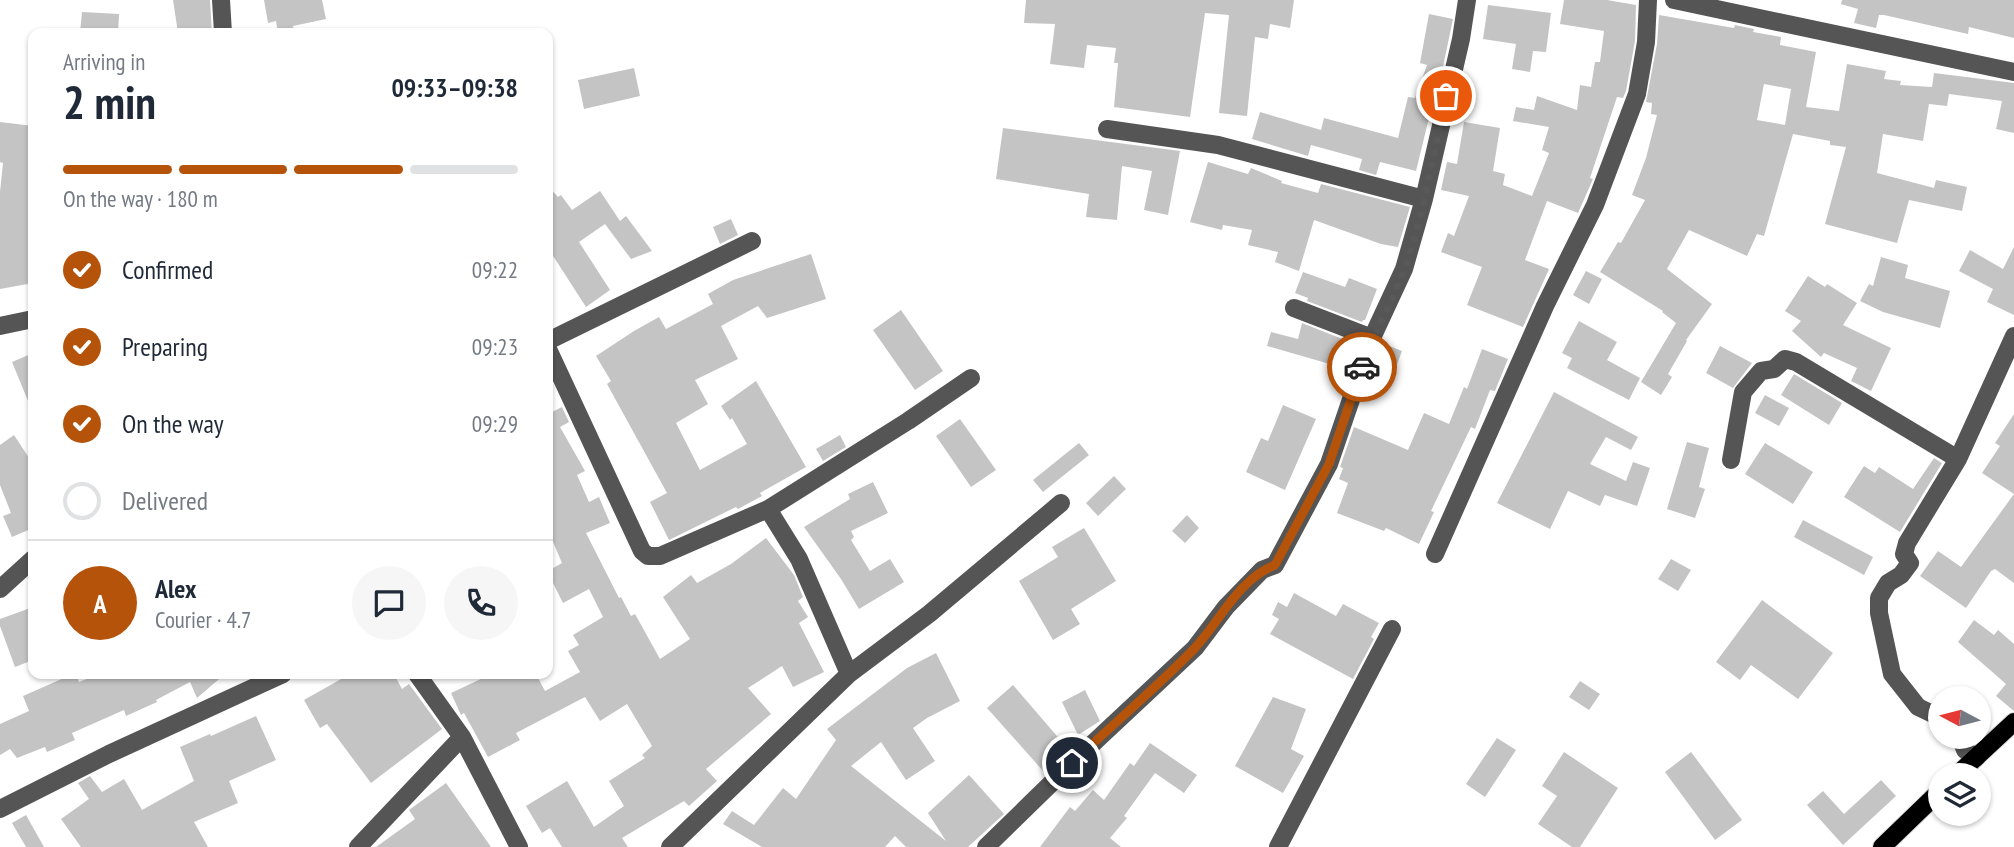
<!DOCTYPE html>
<meta charset="utf-8">
<style>
body{margin:0;font-family:"PT Sans Narrow",sans-serif;background:#f6f6f7;color:#1f2937;height:100vh;display:flex;flex-direction:column;font-size:26px;white-space:nowrap}
*{box-sizing:border-box;margin:0}
p{font-size:23px;color:#747a83}
.icon{flex:none;width:38px;height:38px;fill:none;stroke:currentColor;stroke-width:2;stroke-linecap:round;stroke-linejoin:round}
.map{position:relative;flex:1;overflow:hidden}
.drawer{position:absolute;left:28px;top:28px;width:525px;height:651px;display:flex;flex-direction:column;background:#fff;border-radius:14px;box-shadow:0 2px 5px #0004}
.drawer>*{flex:none}
.needle{width:46px;rotate:277deg}
.fabs{position:absolute;left:1928px;top:686px;display:grid;gap:14px}
.fabs a{display:grid;place-items:center;width:63px;height:63px;border-radius:50%;background:#fff;box-shadow:0 2px 5px #0004;font-size:35px}
.pin{position:absolute;display:grid;place-items:center;width:60px;height:60px;color:#fff;margin:-30px;border:4px solid #fff;border-radius:50%;box-shadow:0 2px 7px #0007}
.courier{position:absolute;display:grid;place-items:center;width:70px;height:70px;margin:-35px;border:5px solid #b45309;border-radius:50%;background:#fff;color:#222;box-shadow:0 2px 9px #0007}
.overview em{font-style:normal;font-weight:700}
.overview div{display:flex;flex-direction:column-reverse}
.overview{display:flex;align-items:center;justify-content:space-between;height:119px;padding:0 35px}
h1{font-size:46px;font-weight:700;line-height:52px}
.bar{display:grid;grid-template-columns:repeat(4,1fr);gap:10px 7px;align-content:center;height:84px;padding:0 35px}
.bar i{height:9px;border-radius:5px;background:#e0e1e3}
.bar .current{background:#b45309}
.bar p{grid-column:span 4}
.line{display:flex;align-items:center;gap:18px;padding:0 35px;border-top:2px solid #e0e1e3}
.line div{flex:1}
.round{display:grid;place-items:center;flex:none;width:74px;height:74px;border-radius:37px;background:#f6f6f7}
ol{padding:0 35px;list-style:none}
li{display:flex;align-items:center;gap:21px;height:77px}
li p{margin-inline-start:auto}
li .icon{padding:7px;border-radius:50%;background:#b45309;color:#fff;stroke-width:4}
li:last-child{color:#747a83}
li i{width:38px;height:38px;border:4px solid #e0e1e3;border-radius:50%}
.map>svg:first-child{display:block}
.building{fill:#c4c4c4;fill-rule:evenodd}
.lines{fill:none;stroke-linecap:round;stroke-linejoin:round}
.major-casing{stroke:#dbdbdb;stroke-width:20}
.minor{stroke:#555;stroke-width:18}
.major{stroke:#000;stroke-width:18}
.done{stroke:#595959;stroke-width:7;stroke-dasharray:0 12.6}
.route{stroke:#b45309;stroke-width:9}
</style>
<div class="map">
<svg width="2014" height="847" viewBox="0 0 2014 847">
<rect width="100%" height="100%" fill="#fff"/>
<!-- building -->
<path class="building" d="M173,0H210L212,33H178Z
M264,0H322L326,19L293,26L295,33H278L276,21L268,23Z
M1026,0H1294L1290,28L1270,24L1268,39L1255,37L1247,116L1219,113L1229,15L1205,13L1190,117L1114,107L1118,63H1114L1116,48L1087,45L1084,68L1050,64L1055,24L1024,23Z
M1564,0H1607L1636,5L1635,41L1626,91L1623,98L1617,97L1590,178L1593,179L1578,213L1547,201L1525,260L1549,269L1523,327L1467,305L1482,267L1441,252L1448,233L1454,236L1469,196L1441,190L1447,162L1457,164L1464,122L1500,128L1493,171L1505,174L1503,185L1532,196L1549,153L1542,150L1549,127L1513,121L1516,107L1534,110L1537,96L1577,110L1580,85L1591,87L1595,62H1600L1604,31L1560,24Z
M1842,0H2014V38L1969,27L1968,34L1884,15H1879L1876,28L1854,23L1858,9L1841,4Z
M1488,5L1551,13L1546,52L1533,51L1530,72L1512,69L1516,44L1483,39Z
M82,12L119,14L118,33H80Z
M1429,14L1453,19L1440,81H1438L1416,171L1380,162L1376,175L1359,170L1362,159L1311,145L1308,156L1252,139L1260,112L1321,130L1324,118L1398,138L1408,97L1415,98L1427,65L1420,63Z
M1659,15L1734,28L1735,25L1754,29L1753,32L1781,37L1780,45L1816,52L1806,107L1839,111L1847,64L1886,71L1884,79L1901,81L1900,85L1932,87L1934,73L2014,83V133L1996,129L2002,101L1949,94L1947,106L1929,104L1923,141L1883,134L1877,173L1934,188L1936,180L1967,187L1962,211L1909,200L1897,243L1825,224L1846,147L1830,145V141L1793,134L1764,236L1757,234L1747,256L1689,230L1667,269L1712,304L1686,340L1687,341L1668,374L1672,377L1661,395L1641,382L1676,323L1662,312L1663,311L1600,272L1618,242L1621,243L1645,200L1632,195L1646,158L1657,115L1651,114L1652,103L1646,102L1657,44ZM1764,84L1791,89L1785,125L1757,120Z
M634,68L640,96L584,109L578,80Z
M0,122L33,126V283L0,289V192L3,163L0,162Z
M1003,128L1180,151L1168,215L1144,210L1152,171L1122,166L1117,220L1086,217L1089,194L996,179Z
M1208,162L1248,174L1251,168L1282,181L1281,183L1318,193L1321,184L1410,207L1398,247L1381,244L1314,220L1299,271L1275,262L1278,252L1248,245L1252,230L1223,225L1222,230L1190,222Z
M548,186L558,197L561,195L572,210L600,191L620,221L626,216L652,251L631,259L605,224L579,242L610,290L586,307L548,248Z
M731,219L738,235L720,244L713,227Z
M2014,247V315L1987,302L1993,289L1959,271L1970,250L2003,269Z
M811,254L826,299L767,318L758,306L721,326L738,359L695,380L708,404L676,423L700,470L747,444L732,418L730,420L721,406L756,381L806,467L760,493L762,496L738,509L736,507L669,540L650,502L667,493L607,384L611,381L596,356L634,331L659,317L666,329L713,304L708,294L733,280Z
M1881,257L1908,265L1905,278L1950,291L1940,328L1883,312L1860,301L1869,284L1873,286Z
M1586,271L1602,279L1589,304L1573,295Z
M1303,272L1345,287L1349,278L1377,289L1365,320H1363L1362,322L1307,301L1308,298L1295,293Z
M1808,276L1825,287L1827,284L1857,303L1843,325L1891,348L1871,391L1851,381L1857,368L1824,353L1821,357L1792,331L1801,321L1785,311Z
M901,310L943,371L915,390L873,330Z
M1579,321L1617,342L1607,360L1640,378L1629,400L1567,368L1572,358L1562,353Z
M1302,323L1355,344L1347,369L1267,346L1271,332L1298,339Z
M1387,345L1402,351L1388,388L1374,383Z
M1720,346L1752,363L1733,388L1706,373Z
M1482,349L1508,359L1495,391L1490,390L1475,429L1471,427L1431,511L1434,512L1419,544L1386,528L1384,531L1337,513L1348,483L1339,479L1343,468L1340,467L1354,427L1408,450L1424,413L1449,424L1464,387L1467,389Z
M33,353V413L12,362Z
M1794,374L1842,403L1829,425L1781,395Z
M1554,392L1638,437L1631,450L1606,437L1590,464L1626,481L1633,462L1650,468L1637,506L1605,495L1600,506L1568,491L1550,529L1497,503Z
M1765,395L1789,408L1779,426L1755,413Z
M548,405L552,412L562,407L569,422L560,427L585,471L577,475L589,502L599,497L610,523L586,533L619,598L621,597L631,616L635,614L660,659L690,639L663,597L691,575L697,583L731,564L766,538L794,575L803,597L798,601L808,617L799,623L824,672L793,687L782,666L748,688L771,714L706,769L717,781L689,806L684,801L622,838L628,847H562L550,828L542,833L526,806L567,781L594,827L624,806L609,781L645,758L642,755L652,746L627,704L600,721L585,697L516,733L520,740L488,757L464,713L461,715L451,693L483,678L481,674H536L545,691L580,672L568,651L579,645L573,635L603,617L589,589L563,603L548,573V571L562,563L548,530Z
M1283,405L1316,419L1285,490L1246,472L1261,438L1268,441Z
M2014,414V494L1982,473L2000,446L1995,443Z
M960,419L996,470L971,487L936,436Z
M14,435L33,464V528L12,537L3,516L11,513L0,485V445Z
M840,435L846,447L823,461L816,449Z
M1687,442L1709,448L1699,487L1705,489L1695,518L1667,509Z
M1079,443L1089,455L1043,492L1033,480Z
M1765,443L1813,472L1793,504L1745,474Z
M1934,458L1942,463L1900,532L1844,497L1864,466L1875,473L1879,467L1913,489Z
M1114,476L1126,489L1098,516L1086,503Z
M873,482L888,513L851,531L854,537L851,540L870,571L890,559L904,582L859,609L841,579L804,527L850,499L848,494Z
M2014,494V583L1995,569L1991,571L1966,608L1920,576L1938,551L1961,567Z
M1187,515L1199,528L1185,543L1172,531Z
M1803,520L1873,557L1864,575L1794,537Z
M1084,528L1116,581L1071,609L1080,624L1053,640L1019,581L1058,557L1052,547Z
M1671,559L1691,570L1678,591L1658,579Z
M1294,593L1336,616L1343,604L1379,623L1371,637L1374,639L1353,679L1270,634L1279,619L1272,615L1278,602L1287,607Z
M1762,600L1833,653L1798,699L1751,665L1740,680L1716,662Z
M33,607V660L15,667L0,626V619Z
M1974,620L1994,635L1998,630L2014,644V711L1996,696L2006,684L1958,642Z
M936,653L960,701L927,718L913,728L935,761L906,780L881,742L851,766L946,841L928,813L969,775L1004,814L968,847H906L895,836L885,847H762L723,824L732,811L754,825L783,788L796,799L836,740L827,729L907,668Z
M73,674H76L79,682L99,674H225L197,698L190,682L156,700L157,702L126,716L124,710L72,733L75,740L47,752L45,747L17,758L10,749L0,755V724L29,711L23,696Z
M350,674H394L402,689L409,684L442,729L371,783L327,724L320,728L304,700Z
M1580,681L1600,694L1589,710L1569,697Z
M1013,685L1069,750L1044,772L987,708Z
M1085,690L1100,721L1078,735L1062,702Z
M1273,697L1306,709L1291,749L1304,756L1283,793L1235,766Z
M256,716L276,760L229,781L238,803L194,822L208,847H81L61,819L89,799L78,783L90,776L102,792L124,779L142,810L194,781L180,747L210,734L211,736Z
M1497,738L1516,750L1485,797L1466,784Z
M1150,743L1197,775L1184,793L1155,773L1124,816L1127,818L1110,838L1121,847H1040L1070,807L1075,811L1093,790L1104,800L1130,763L1134,766Z
M1564,752L1618,788L1580,847H1572L1538,824L1557,796L1542,786Z
M1691,752L1742,820L1715,840L1665,772Z
M1881,780L1896,796L1843,845L1807,805L1823,791L1844,814Z
M446,783L491,847H376L415,819L409,810Z
M26,815L44,847H26L12,823Z"/>
<g class="lines">
<!-- major casing -->
<g class="major-casing">
<path id="major" d="M1957,775L2014,722
M1882,847L1941,790"/>
</g>
<!-- minor -->
<path class="minor" d="M221,0L223,33
M1674,0L2014,72
M1107,129L1218,145L1424,199
M1294,308L1372,338
M0,326L33,319
M548,341L752,241
M548,349L642,551L648,556H660L768,509L908,421L971,378
M1731,460L1743,392L1761,371L1774,369L1785,359L1796,362L1958,459
M768,509L799,559L849,674
M1435,554L1545,306L1595,205L1637,94L1646,42L1648,0
M0,589L33,559
M417,674L462,737L519,847
M1941,718L1918,707L1892,674L1879,613V598L1888,583L1901,575L1910,563L1904,554L1907,543L1958,459L2014,336
M1960,737L1965,750L1976,758
M0,809L109,754L283,674
M358,847L462,737
M670,847L849,674L929,614L1061,503
M986,847L1072,763L1195,648L1226,607L1262,570L1275,565L1329,464L1372,338L1404,269L1424,199L1461,39L1467,0
M1278,847L1392,629"/>
<!-- major -->
<use href="#major" class="major"/>
</g>
<g class="lines">
<!-- done -->
<path class="done" d="M1362,367C1374,333 1392,302 1405,268C1424,213 1434,153 1446,96"/>
<!-- route -->
<path class="route" d="M1072,763C1112,725 1155,689 1194,649C1220,621 1238,580 1275,565L1329,464L1362,367"/>
</g>
</svg>
<div class="fabs">
<a><svg class="needle" viewBox="-14 -14 28 28"><path d="M0-13l5 13h-10z" fill="#e53935"/><path d="M0 13l5-13h-10z" fill="#747a83"/></svg></a>
<a><svg class="icon" aria-label="layers" viewBox="0 0 24 24"><path d="M12 4l9 5-9 5-9-5zM3 14l9 5 9-5"/></svg></a>
</div>
<div class="pin" style="left:1446px;top:96px;background:#ea580c"><svg class="icon" aria-label="bag" viewBox="0 0 24 24"><path d="M5 8h14l-1 12H6zM9 8a3 3 0 0 1 6 0"/></svg></div>
<div class="pin" style="left:1072px;top:763px;background:#1f2937"><svg class="icon" aria-label="home" viewBox="0 0 24 24"><path d="M3 11l9-7 9 7M6 9v11h12V9"/></svg></div>
<div class="courier" style="left:1362px;top:367px"><svg class="icon" aria-label="car" viewBox="0 0 24 24"><path d="M5 17H2v-5l4-1 3-4h7l3 4 3 1v5h-3M9 17h6M6 11h13"/><circle cx="7" cy="17" r="2"/><circle cx="17" cy="17" r="2"/></svg></div>
<section class="drawer">
<div class="overview"><div><h1>2 min</h1><p>Arriving in</p></div><em>09:33–09:38</em></div>
<div class="bar"><i class="current"></i><i class="current"></i><i class="current"></i><i></i><p>On the way · 180 m</p></div>
<ol>
<li><svg class="icon" aria-label="check" viewBox="0 0 24 24"><path d="M5 12l5 5 9-10"/></svg>Confirmed<p>09:22</p></li>
<li><svg class="icon" aria-label="check" viewBox="0 0 24 24"><path d="M5 12l5 5 9-10"/></svg>Preparing<p>09:23</p></li>
<li><svg class="icon" aria-label="check" viewBox="0 0 24 24"><path d="M5 12l5 5 9-10"/></svg>On the way<p>09:29</p></li>
<li><i></i>Delivered</li>
</ol>
<div class="line" style="height:126px"><b class="round" style="background:#b45309;color:#fff">A</b><div><b>Alex</b><p>Courier · 4.7</p></div><a class="round"><svg class="icon" aria-label="chat" viewBox="0 0 24 24"><path d="M4 5h16v11H9l-5 4z"/></svg></a><a class="round"><svg class="icon" aria-label="phone" viewBox="0 0 24 24"><path d="M5 4h4l2 5-3 2q2 4 5 5l2-3 5 2v4C11 20 4 13 5 4z"/></svg></a></div>
</section>
</div>
